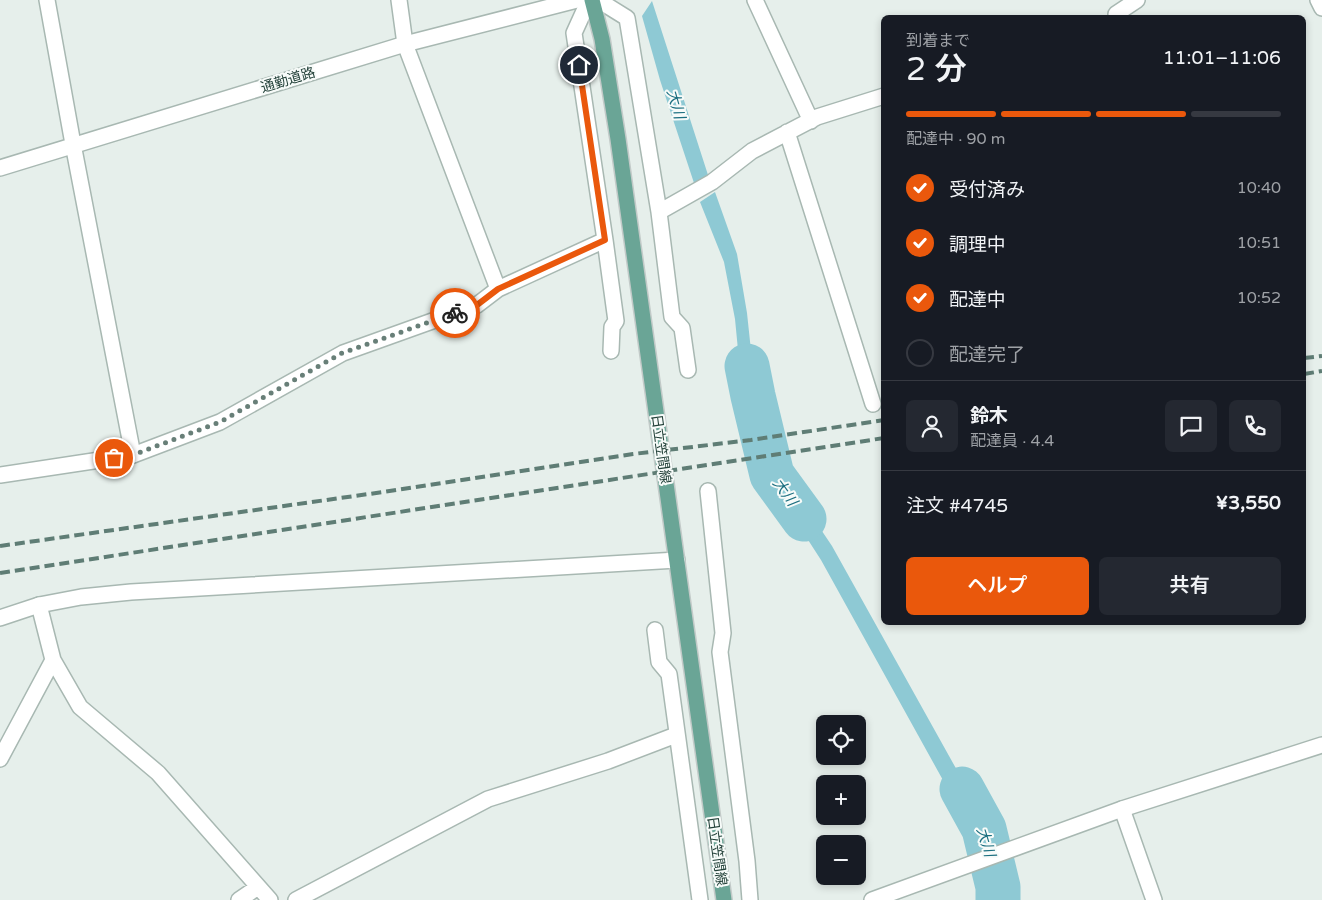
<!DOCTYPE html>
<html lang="ja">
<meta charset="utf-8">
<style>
body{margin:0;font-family:"Varela Round","Noto Sans JP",sans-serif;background:#242831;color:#f1f3f6;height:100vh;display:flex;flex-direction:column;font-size:19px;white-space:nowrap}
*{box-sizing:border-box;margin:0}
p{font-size:16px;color:#9ea1a6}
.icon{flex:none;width:28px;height:28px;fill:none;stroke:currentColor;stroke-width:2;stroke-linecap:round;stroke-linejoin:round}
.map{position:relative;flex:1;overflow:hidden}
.details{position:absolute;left:881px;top:15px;width:425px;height:610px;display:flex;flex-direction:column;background:#171b24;border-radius:8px;box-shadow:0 2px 8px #0003}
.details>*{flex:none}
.tools{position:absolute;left:816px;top:715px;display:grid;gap:10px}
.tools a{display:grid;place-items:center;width:50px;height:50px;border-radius:8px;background:#171b24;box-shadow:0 2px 8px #0003;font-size:25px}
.pin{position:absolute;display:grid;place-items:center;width:42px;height:42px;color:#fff;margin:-21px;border:2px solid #fff;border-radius:50%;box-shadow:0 1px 5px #0007}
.courier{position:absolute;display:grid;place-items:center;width:50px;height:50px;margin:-25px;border:4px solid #ea580c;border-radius:50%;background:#fff;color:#222;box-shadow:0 1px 6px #0007}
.headline em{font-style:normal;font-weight:600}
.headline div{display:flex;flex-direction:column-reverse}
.headline{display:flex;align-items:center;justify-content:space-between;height:85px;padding:0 25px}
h1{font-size:32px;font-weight:600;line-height:38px}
.bar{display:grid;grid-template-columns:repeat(4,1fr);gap:8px 5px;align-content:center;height:60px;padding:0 25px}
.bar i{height:6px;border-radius:4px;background:#363941}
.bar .current{background:#ea580c}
.bar p{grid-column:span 4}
.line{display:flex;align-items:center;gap:12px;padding:0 25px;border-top:1px solid #363941}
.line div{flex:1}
.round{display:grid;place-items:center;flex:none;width:52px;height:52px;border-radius:8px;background:#242831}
ol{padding:0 25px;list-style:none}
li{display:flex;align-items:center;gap:15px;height:55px}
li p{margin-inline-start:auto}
li .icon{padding:5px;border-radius:50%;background:#ea580c;color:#fff;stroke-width:4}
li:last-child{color:#9ea1a6}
li i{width:28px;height:28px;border:2px solid #363941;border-radius:50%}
.cta{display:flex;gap:10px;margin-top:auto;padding:10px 25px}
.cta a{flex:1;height:58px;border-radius:8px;background:#ea580c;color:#fff;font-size:20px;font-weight:600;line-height:58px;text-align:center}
.cta a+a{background:#242831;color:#f1f3f6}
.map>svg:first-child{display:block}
.water{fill:#8ec9d4}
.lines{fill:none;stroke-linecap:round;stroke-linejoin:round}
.river{stroke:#8ec9d4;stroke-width:45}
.minor-casing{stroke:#a8b8b2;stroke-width:18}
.tertiary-casing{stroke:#a8b8b2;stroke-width:18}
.primary-casing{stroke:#c2cac8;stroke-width:18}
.minor{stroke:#fff;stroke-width:15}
.tertiary{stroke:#fff;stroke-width:15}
.primary{stroke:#6aa596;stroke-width:15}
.rail{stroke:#5f7d75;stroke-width:4;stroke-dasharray:10 5;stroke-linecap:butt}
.done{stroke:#687f78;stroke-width:5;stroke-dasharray:0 9}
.route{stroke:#ea580c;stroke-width:6}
.labels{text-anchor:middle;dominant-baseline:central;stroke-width:4;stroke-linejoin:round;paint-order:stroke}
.street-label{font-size:14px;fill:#24423a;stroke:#f7fbf9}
.water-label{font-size:15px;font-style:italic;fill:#1c6f80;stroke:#f7fbf9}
</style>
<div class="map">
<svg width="1322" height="900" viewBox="0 0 1322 900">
<rect width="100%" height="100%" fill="#e6efeb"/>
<!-- water -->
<path class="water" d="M652,1L708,175L694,183L660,80L642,16Z
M715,192L737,254L747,313L754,379L772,410L775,425L758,426L756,409L741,381L735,319L724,262L700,202Z
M782,465L789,482L832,546L997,842L980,847L821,560L761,467Z
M1001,874L1005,900H989L987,879Z"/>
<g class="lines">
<!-- river -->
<path class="river" d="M747,366L753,396L772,475L804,519
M962,789L984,829L998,887V900"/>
<!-- minor casing -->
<g class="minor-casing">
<path id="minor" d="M399,0L405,44L498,289
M598,0L627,18L659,212L712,182L752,151L817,117L884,96
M755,0L811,121
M1318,0L1322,8
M1120,18L1116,14L1137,0
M787,132L873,404
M659,212L672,317L682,328L688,370
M605,240L616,321L612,327L611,351
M0,475L133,455L220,422L343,353L477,305L498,289L605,240L574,33L589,0
M708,491L723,633L720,652L747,861L750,900
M39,605L53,660L80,707L158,773L270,900
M655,630L659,662L669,674L700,900
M0,759L53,660
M1122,809L1154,900
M239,900L258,887
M296,900L488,799L608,761L676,735"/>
</g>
<!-- tertiary casing -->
<g class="tertiary-casing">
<path id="tertiary" d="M47,0L73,144L133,455
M0,168L405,44L577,0
M0,618L39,605L81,597L131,592L677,560
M872,900L1122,809L1322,745"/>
</g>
<!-- primary casing -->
<g class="primary-casing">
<path id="primary" d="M592,0L602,39L618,139L724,900"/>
</g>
<!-- minor -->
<use href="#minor" class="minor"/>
<!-- tertiary -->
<use href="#tertiary" class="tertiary"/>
<!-- primary -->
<use href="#primary" class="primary"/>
<!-- rail -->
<path class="rail" d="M1304,358L1322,356
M1304,374L1322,371
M0,546L383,492L633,454L751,440L884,420
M0,573L884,438"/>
</g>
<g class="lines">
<!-- done -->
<path class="done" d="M114,458L133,455L220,422L342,353L455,313"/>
<!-- route -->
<path class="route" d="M455,313L477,305L498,289L605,240L579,65"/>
</g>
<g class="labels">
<!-- street labels -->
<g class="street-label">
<text transform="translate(288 80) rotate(-17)">通勤道路</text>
<text transform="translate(661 449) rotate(82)">日立笠間線</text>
<text transform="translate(717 851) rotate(82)">日立笠間線</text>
</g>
<!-- water labels -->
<g class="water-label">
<text transform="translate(676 104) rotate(74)">大川</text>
<text transform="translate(785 492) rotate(54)">大川</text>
<text transform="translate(986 842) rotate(73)">大川</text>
</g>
</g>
</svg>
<div class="tools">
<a><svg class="icon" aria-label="locate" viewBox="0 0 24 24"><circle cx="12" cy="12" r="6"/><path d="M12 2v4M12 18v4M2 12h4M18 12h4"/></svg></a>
<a>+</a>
<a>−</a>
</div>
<div class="pin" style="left:114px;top:458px;background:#ea580c"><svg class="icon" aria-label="bag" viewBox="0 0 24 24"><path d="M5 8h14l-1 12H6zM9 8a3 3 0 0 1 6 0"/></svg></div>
<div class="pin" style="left:579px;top:65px;background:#1f2937"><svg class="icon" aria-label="home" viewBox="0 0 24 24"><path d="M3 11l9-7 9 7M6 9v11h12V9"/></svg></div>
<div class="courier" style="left:455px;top:313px"><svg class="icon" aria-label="bike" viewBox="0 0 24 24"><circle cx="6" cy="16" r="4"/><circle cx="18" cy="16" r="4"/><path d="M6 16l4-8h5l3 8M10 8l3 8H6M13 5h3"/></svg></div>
<section class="details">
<div class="headline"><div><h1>2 分</h1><p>到着まで</p></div><em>11:01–11:06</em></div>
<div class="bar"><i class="current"></i><i class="current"></i><i class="current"></i><i></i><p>配達中 · 90 m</p></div>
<ol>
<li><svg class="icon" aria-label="check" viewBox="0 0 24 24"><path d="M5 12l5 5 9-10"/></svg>受付済み<p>10:40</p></li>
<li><svg class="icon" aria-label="check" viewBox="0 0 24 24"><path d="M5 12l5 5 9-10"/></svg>調理中<p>10:51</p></li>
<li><svg class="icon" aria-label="check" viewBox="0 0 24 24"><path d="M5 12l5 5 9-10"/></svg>配達中<p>10:52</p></li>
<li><i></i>配達完了</li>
</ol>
<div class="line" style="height:90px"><a class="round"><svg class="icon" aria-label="person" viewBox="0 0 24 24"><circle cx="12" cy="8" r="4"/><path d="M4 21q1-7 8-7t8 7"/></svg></a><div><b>鈴木</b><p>配達員 · 4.4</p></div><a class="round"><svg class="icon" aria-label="chat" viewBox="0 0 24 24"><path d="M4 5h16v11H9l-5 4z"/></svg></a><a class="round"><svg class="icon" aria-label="phone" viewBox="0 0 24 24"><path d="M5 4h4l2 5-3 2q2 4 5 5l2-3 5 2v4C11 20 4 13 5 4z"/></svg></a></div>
<div class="line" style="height:65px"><div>注文 #4745</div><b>¥3,550</b></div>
<div class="cta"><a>ヘルプ</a><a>共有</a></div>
</section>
</div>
